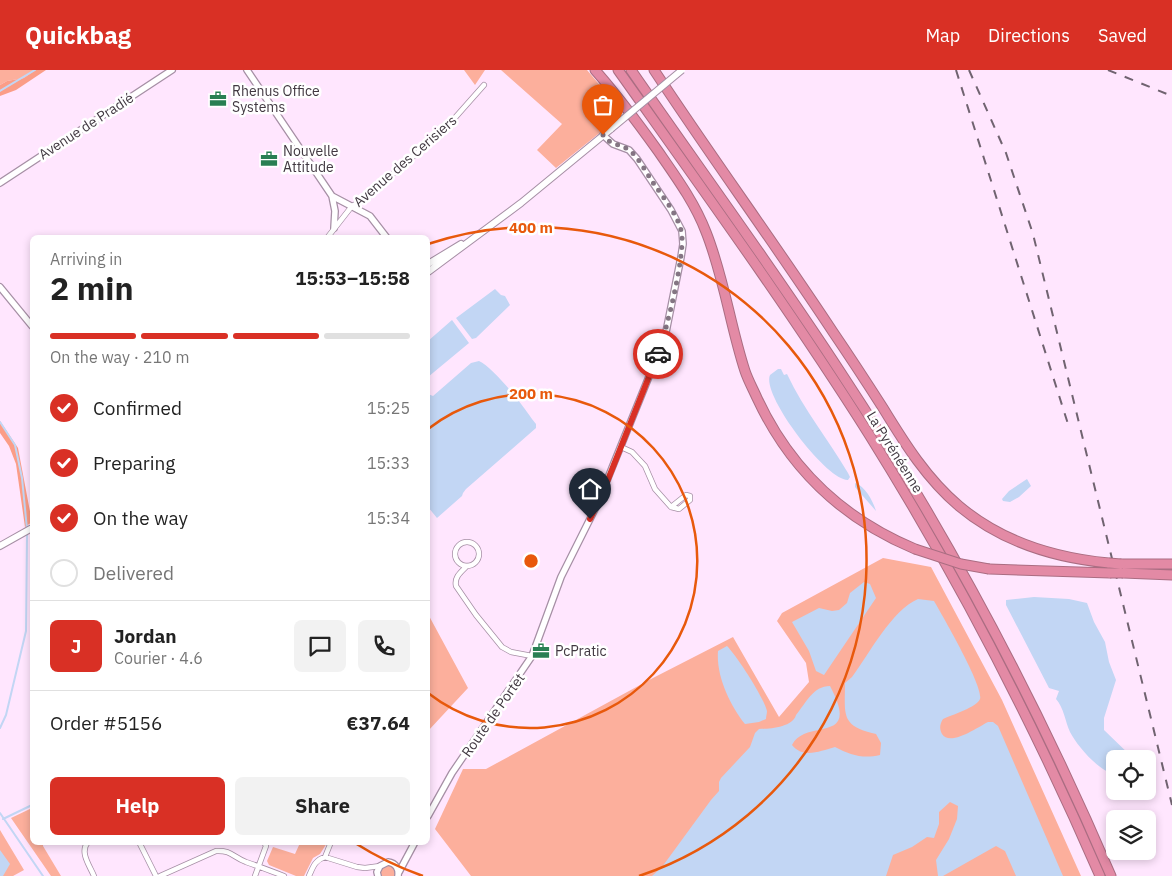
<!DOCTYPE html>
<meta charset="utf-8">
<style>
body{margin:0;font-family:"IBM Plex Sans",sans-serif;background:#f2f2f2;color:#222;height:100vh;display:flex;flex-direction:column;font-size:19px;white-space:nowrap}
*{box-sizing:border-box;margin:0}
p{font-size:16px;color:#767676}
.icon{flex:none;width:28px;height:28px;fill:none;stroke:currentColor;stroke-width:2;stroke-linecap:round;stroke-linejoin:round}
.map{position:relative;flex:1;overflow:hidden}
.details{position:absolute;left:30px;top:165px;width:400px;height:610px;display:flex;flex-direction:column;background:#fff;border-radius:8px;box-shadow:0 2px 8px #0003}
.details>*{flex:none}
.tools{position:absolute;left:1106px;top:680px;display:grid;gap:10px}
.tools a{display:grid;place-items:center;width:50px;height:50px;border-radius:8px;background:#fff;box-shadow:0 2px 8px #0003;font-size:25px}
.pin{position:absolute;display:grid;place-items:center;width:42px;height:42px;color:#fff;margin:-51px -21px;border-radius:50% 50% 50% 0;rotate:-45deg;box-shadow:0 0 5px #0007}
.pin .icon{rotate:45deg}
.courier{position:absolute;display:grid;place-items:center;width:50px;height:50px;margin:-25px;border:4px solid #d93025;border-radius:50%;background:#fff;color:#222;box-shadow:0 1px 6px #0007}
.headline em{font-style:normal;font-weight:700}
.headline div{display:flex;flex-direction:column-reverse}
.headline{display:flex;align-items:center;justify-content:space-between;height:85px;padding:0 20px}
h1{font-size:32px;font-weight:700;line-height:38px}
.bar{display:grid;grid-template-columns:repeat(4,1fr);gap:8px 5px;align-content:center;height:60px;padding:0 20px}
.bar i{height:6px;border-radius:4px;background:#e0e0e0}
.bar .on{background:#d93025}
.bar p{grid-column:span 4}
.line{display:flex;align-items:center;gap:12px;padding:0 20px;border-top:1px solid #e0e0e0}
.line div{flex:1}
.round{display:grid;place-items:center;flex:none;width:52px;height:52px;border-radius:8px;background:#f2f2f2}
ol{padding:0 20px;list-style:none}
li{display:flex;align-items:center;gap:15px;height:55px}
li p{margin-inline-start:auto}
li .icon{padding:5px;border-radius:50%;background:#d93025;color:#fff;stroke-width:4}
li:last-child{color:#767676}
li i{width:28px;height:28px;border:2px solid #e0e0e0;border-radius:50%}
.button{display:flex;gap:10px;margin-top:auto;padding:10px 20px}
.button a{flex:1;height:58px;border-radius:8px;background:#d93025;color:#fff;font-size:20px;font-weight:700;line-height:58px;text-align:center}
.button a+a{background:#f2f2f2;color:#222}
header{display:flex;align-items:center;gap:30px;box-sizing:border-box;height:70px;padding:0 25px;background:#d93025;color:#fff}
header strong{font-size:24px}
nav{display:flex;gap:28px;margin-inline-start:auto;font-size:18px}
.map>svg:first-child{display:block}
.green{fill:#fcaf9c}
.forest{fill:#fb9d87}
.water{fill:#c2d6f4}
.lines{fill:none;stroke-linecap:round;stroke-linejoin:round}
.stream{stroke:#c2d6f4;stroke-width:2}
.minor-casing{stroke:#a68fa5;stroke-width:6}
.tertiary-casing{stroke:#a68fa5;stroke-width:8}
.secondary-casing{stroke:#a68fa5;stroke-width:8}
.motorway-casing{stroke:#aa6d82;stroke-width:11}
.minor{stroke:#fff;stroke-width:4.5}
.tertiary{stroke:#fff;stroke-width:5.5}
.secondary{stroke:#fff;stroke-width:6}
.motorway{stroke:#e38aa5;stroke-width:9}
.rail{stroke:#706370;stroke-width:2;stroke-dasharray:9 9;stroke-linecap:butt}
.secondary-bridge-casing{stroke:#a68fa5;stroke-width:8;stroke-linecap:butt}
.motorway-bridge-casing{stroke:#aa6d82;stroke-width:11;stroke-linecap:butt}
.secondary-bridge{stroke:#fff;stroke-width:6}
.motorway-bridge{stroke:#e38aa5;stroke-width:9}
.done{stroke:#847583;stroke-width:5;stroke-dasharray:0 9}
.route{stroke:#d93025;stroke-width:6}
.ring{fill:none;stroke:#e8590c;stroke-width:2.5}
.labels{text-anchor:middle;dominant-baseline:central;stroke-width:5;stroke-linejoin:round;paint-order:stroke}
.poi-label{font-size:14px;fill:#413841;stroke:#fff;text-anchor:start}
.street-label{font-size:14px;fill:#413841;stroke:#fff}
.centre{fill:#e8590c;stroke:#fff;stroke-width:2.5}
.ring-label{font-size:15px;text-anchor:middle;font-weight:bold;fill:#e8590c;stroke:#fff;stroke-width:5;stroke-linejoin:round;paint-order:stroke}
</style>
<header>
<strong>Quickbag</strong>
<nav><a>Map</a><a>Directions</a><a>Saved</a></nav>
</header>
<div class="map">
<svg width="1172" height="806" viewBox="0 0 1172 806">
<rect width="100%" height="100%" fill="#ffe6fe"/>
<!-- green -->
<path class="green" d="M0,0H35L24,8L7,11L0,15Z
M464,0H485L475,15Z
M501,0H587L609,26L614,34V44L607,57L556,98L537,80L562,54Z
M883,488L931,497L1002,630L1081,806H471L435,759L463,699H486L651,609L733,567L779,647L809,612L806,593L777,551L782,543Z
M428,544L468,618L428,661Z
M32,738V772L43,773V776L61,806H51L11,748Z
M0,760L24,800L13,806H0Z
M300,773H327L320,784L313,788L304,806H296L269,795L267,791L273,777L295,784Z
M388,795L396,799V806H381V799Z"/>
<!-- forest -->
<path class="forest" d="M35,0H46L16,20L0,26V15L7,11L24,8Z
M0,351L18,378L32,452L25,457L16,394L9,376L0,363Z"/>
<!-- water -->
<path class="water" d="M495,219L501,225L505,226L510,235L476,268L472,269L456,248Z
M452,250L469,273L428,307V271Z
M479,291C494,298 522,334 532,349L536,354V358L466,419L463,423L462,426L437,448L428,437V324L433,326L471,293Z
M778,299H781L784,305L787,304C804,340 828,369 848,403L850,407L848,410C827,411 761,325 770,305Z
M1027,409L1031,416L1019,427L1010,432L1003,431L1002,429L1009,421Z
M855,413C865,416 873,431 876,441L855,417Z
M864,512L870,514L876,528L824,605L816,601L809,581L792,552L819,538L832,541L839,540L847,533L850,523Z
M1034,527L1069,529L1087,533L1094,552L1105,572L1109,592L1116,610L1104,648V660L1134,689H1115V705C1098,700 1078,677 1070,662C1065,651 1064,638 1056,629L1059,621L1049,618L1006,535V530Z
M918,529L934,531C942,545 984,617 980,629C977,637 952,645 943,649C940,654 939,658 942,664C950,677 978,657 988,652H993L998,656L1063,806H1016L1005,781L996,776L943,806H938L936,790L949,769L957,749L958,736L950,732L939,742V754L934,768L927,767L912,777L893,785L886,806H652L662,797L711,730L719,721V712L721,708L750,677L755,663L759,659C770,659 793,657 796,645C806,633 813,616 830,616C862,676 806,647 792,675C803,689 820,681 835,677C850,685 863,689 880,685L881,673L876,664C840,656 845,645 845,613L852,607C869,584 892,540 918,529Z
M727,576C737,586 764,628 767,641C767,644 766,646 766,649L759,652L745,654C730,635 716,606 718,581Z
M0,780L10,794L3,806H0Z"/>
<g class="lines">
<!-- stream -->
<path class="stream" d="M0,21L35,0
M0,352L15,375L22,408L27,459
M0,658L6,645L26,561L27,464
M0,743L43,806
M3,749L32,735"/>
<!-- minor casing -->
<g class="minor-casing">
<path id="minor" d="M327,168L352,136L361,131L445,59L484,15
M621,377L632,382L645,396L655,419L671,437L679,439L690,430V426L686,425L671,437
M455 484a12 12 0 1 1 24 0a12 12 0 1 1-24 0Z
M467,496C461,502 454,507 456,516L476,545L502,577L511,582L532,586
M88,772C79,782 90,796 94,806
M139,772L156,806
M325,787L331,772
M160,806L216,781C231,780 233,787 246,792C258,796 271,801 284,806
M255,806L266,776L264,772
M309,806C313,797 315,790 325,787L357,797L365,798L380,796"/>
</g>
<!-- tertiary casing -->
<g class="tertiary-casing">
<path id="tertiary" d="M247,0L332,126L370,146L387,168
M0,113L172,0
M332,126L335,141L334,158
M0,217L32,256
M428,746L452,703L532,586L561,507L597,435L665,267L681,187L683,174L682,161L671,140L637,89L629,80L613,74L603,65
M399,802L415,772
M378,806L377,802L380,796L388,792C396,793 399,799 398,806"/>
</g>
<!-- secondary casing -->
<g class="secondary-casing">
<path id="secondary" d="M428,194L461,174
M428,202L521,133L611,59
M0,476L32,458"/>
</g>
<!-- motorway casing -->
<g class="motorway-casing">
<path id="motorway" d="M595,0C618,26 638,53 658,81C676,107 695,133 706,162C724,207 730,255 745,301C748,310 753,319 757,328C790,399 843,449 915,479
M618,0C704,121 791,241 870,366C958,507 1034,654 1100,806
M631,0C701,101 774,200 841,303C946,462 1036,631 1111,806
M654,0C712,88 775,174 833,262C850,287 867,313 883,338C905,374 927,409 959,436C1002,472 1054,488 1109,493
M1121,494H1172
M989,499L1110,503
M1123,503L1172,505"/>
</g>
<!-- minor -->
<use href="#minor" class="minor"/>
<!-- tertiary -->
<use href="#tertiary" class="tertiary"/>
<!-- secondary -->
<use href="#secondary" class="secondary"/>
<!-- motorway -->
<use href="#motorway" class="motorway"/>
<!-- rail -->
<path class="rail" d="M956,0L1068,354
M969,0L1006,83L1033,164L1172,735
M1108,0L1172,26"/>
<!-- secondary-bridge casing -->
<g class="secondary-bridge-casing">
<path id="secondary-bridge" d="M611,59L682,0"/>
</g>
<!-- motorway-bridge casing -->
<g class="motorway-bridge-casing">
<path id="motorway-bridge" d="M915,479L961,494L989,499
M1109,493L1121,494
M1110,503H1123"/>
</g>
<!-- secondary-bridge -->
<use href="#secondary-bridge" class="secondary-bridge"/>
<!-- motorway-bridge -->
<use href="#motorway-bridge" class="motorway-bridge"/>
</g>
<g class="lines">
<!-- done -->
<path class="done" d="M603,65C611,76 619,73 629,80C638,86 645,101 652,111C662,126 676,142 681,160C687,180 666,262 658,284"/>
<!-- route -->
<path class="route" d="M590,449L603,422L658,284"/>
</g>
<!-- distance rings -->
<g class="ring">
<path d="M428 359A167 167 0 1 1 428 623"/>
<path d="M423 806A333 333 0 0 1 355 773M428 174A333 333 0 0 1 639 806"/>
</g>
<!-- icons -->
<defs>
<g id="office-bare" transform="scale(1.35)"><path d="M-6-3h4V-5.5h4V-3h4V5H-6ZM-1-4.5V-3h2v-1.5ZM-6 0V1H6V0Z" fill="#297f53" stroke="#fff" stroke-width="2.5" paint-order="stroke"/></g>
</defs>
<g fill-rule="evenodd">
<use href="#office-bare" x="218" y="29"/>
<use href="#office-bare" x="269" y="89"/>
<use href="#office-bare" x="541" y="581"/>
</g>
<g class="labels">
<!-- poi labels -->
<g class="poi-label">
<text x="232" y="21">Rhenus Office<tspan x="232" dy="16">Systems</tspan></text>
<text x="283" y="81">Nouvelle<tspan x="283" dy="16">Attitude</tspan></text>
<text x="555" y="581">PcPratic</text>
</g>
<!-- street labels -->
<g class="street-label">
<text transform="translate(86 56) rotate(-33)">Avenue de Pradié</text>
<text transform="translate(405 91) rotate(-41)">Avenue des Cerisiers</text>
<text transform="translate(895 382) rotate(58)">La Pyrénéenne</text>
<text transform="translate(493 645) rotate(-55)">Route de Portet</text>
</g>
</g>
<circle cx="531" cy="491" r="8" class="centre"/>
<g class="ring-label">
<text x="531" y="163">400 m</text>
<text x="531" y="329">200 m</text>
</g>
</svg>
<div class="tools">
<a><svg class="icon" aria-label="locate" viewBox="0 0 24 24"><circle cx="12" cy="12" r="6"/><path d="M12 2v4M12 18v4M2 12h4M18 12h4"/></svg></a>
<a><svg class="icon" aria-label="layers" viewBox="0 0 24 24"><path d="M12 4l9 5-9 5-9-5zM3 14l9 5 9-5"/></svg></a>
</div>
<div class="pin" style="left:603px;top:65px;background:#ea580c"><svg class="icon" aria-label="bag" viewBox="0 0 24 24"><path d="M5 8h14l-1 12H6zM9 8a3 3 0 0 1 6 0"/></svg></div>
<div class="pin" style="left:590px;top:449px;background:#1f2937"><svg class="icon" aria-label="home" viewBox="0 0 24 24"><path d="M3 11l9-7 9 7M6 9v11h12V9"/></svg></div>
<div class="courier" style="left:658px;top:284px"><svg class="icon" aria-label="car" viewBox="0 0 24 24"><path d="M5 17H2v-5l4-1 3-4h7l3 4 3 1v5h-3M9 17h6M6 11h13"/><circle cx="7" cy="17" r="2"/><circle cx="17" cy="17" r="2"/></svg></div>
<section class="details">
<div class="headline"><div><h1>2 min</h1><p>Arriving in</p></div><em>15:53–15:58</em></div>
<div class="bar"><i class="on"></i><i class="on"></i><i class="on"></i><i></i><p>On the way · 210 m</p></div>
<ol>
<li><svg class="icon" aria-label="check" viewBox="0 0 24 24"><path d="M5 12l5 5 9-10"/></svg>Confirmed<p>15:25</p></li>
<li><svg class="icon" aria-label="check" viewBox="0 0 24 24"><path d="M5 12l5 5 9-10"/></svg>Preparing<p>15:33</p></li>
<li><svg class="icon" aria-label="check" viewBox="0 0 24 24"><path d="M5 12l5 5 9-10"/></svg>On the way<p>15:34</p></li>
<li><i></i>Delivered</li>
</ol>
<div class="line" style="height:90px"><b class="round" style="background:#d93025;color:#fff">J</b><div><b>Jordan</b><p>Courier · 4.6</p></div><a class="round"><svg class="icon" aria-label="chat" viewBox="0 0 24 24"><path d="M4 5h16v11H9l-5 4z"/></svg></a><a class="round"><svg class="icon" aria-label="phone" viewBox="0 0 24 24"><path d="M5 4h4l2 5-3 2q2 4 5 5l2-3 5 2v4C11 20 4 13 5 4z"/></svg></a></div>
<div class="line" style="height:65px"><div>Order #5156</div><b>€37.64</b></div>
<div class="button"><a>Help</a><a>Share</a></div>
</section>
</div>
